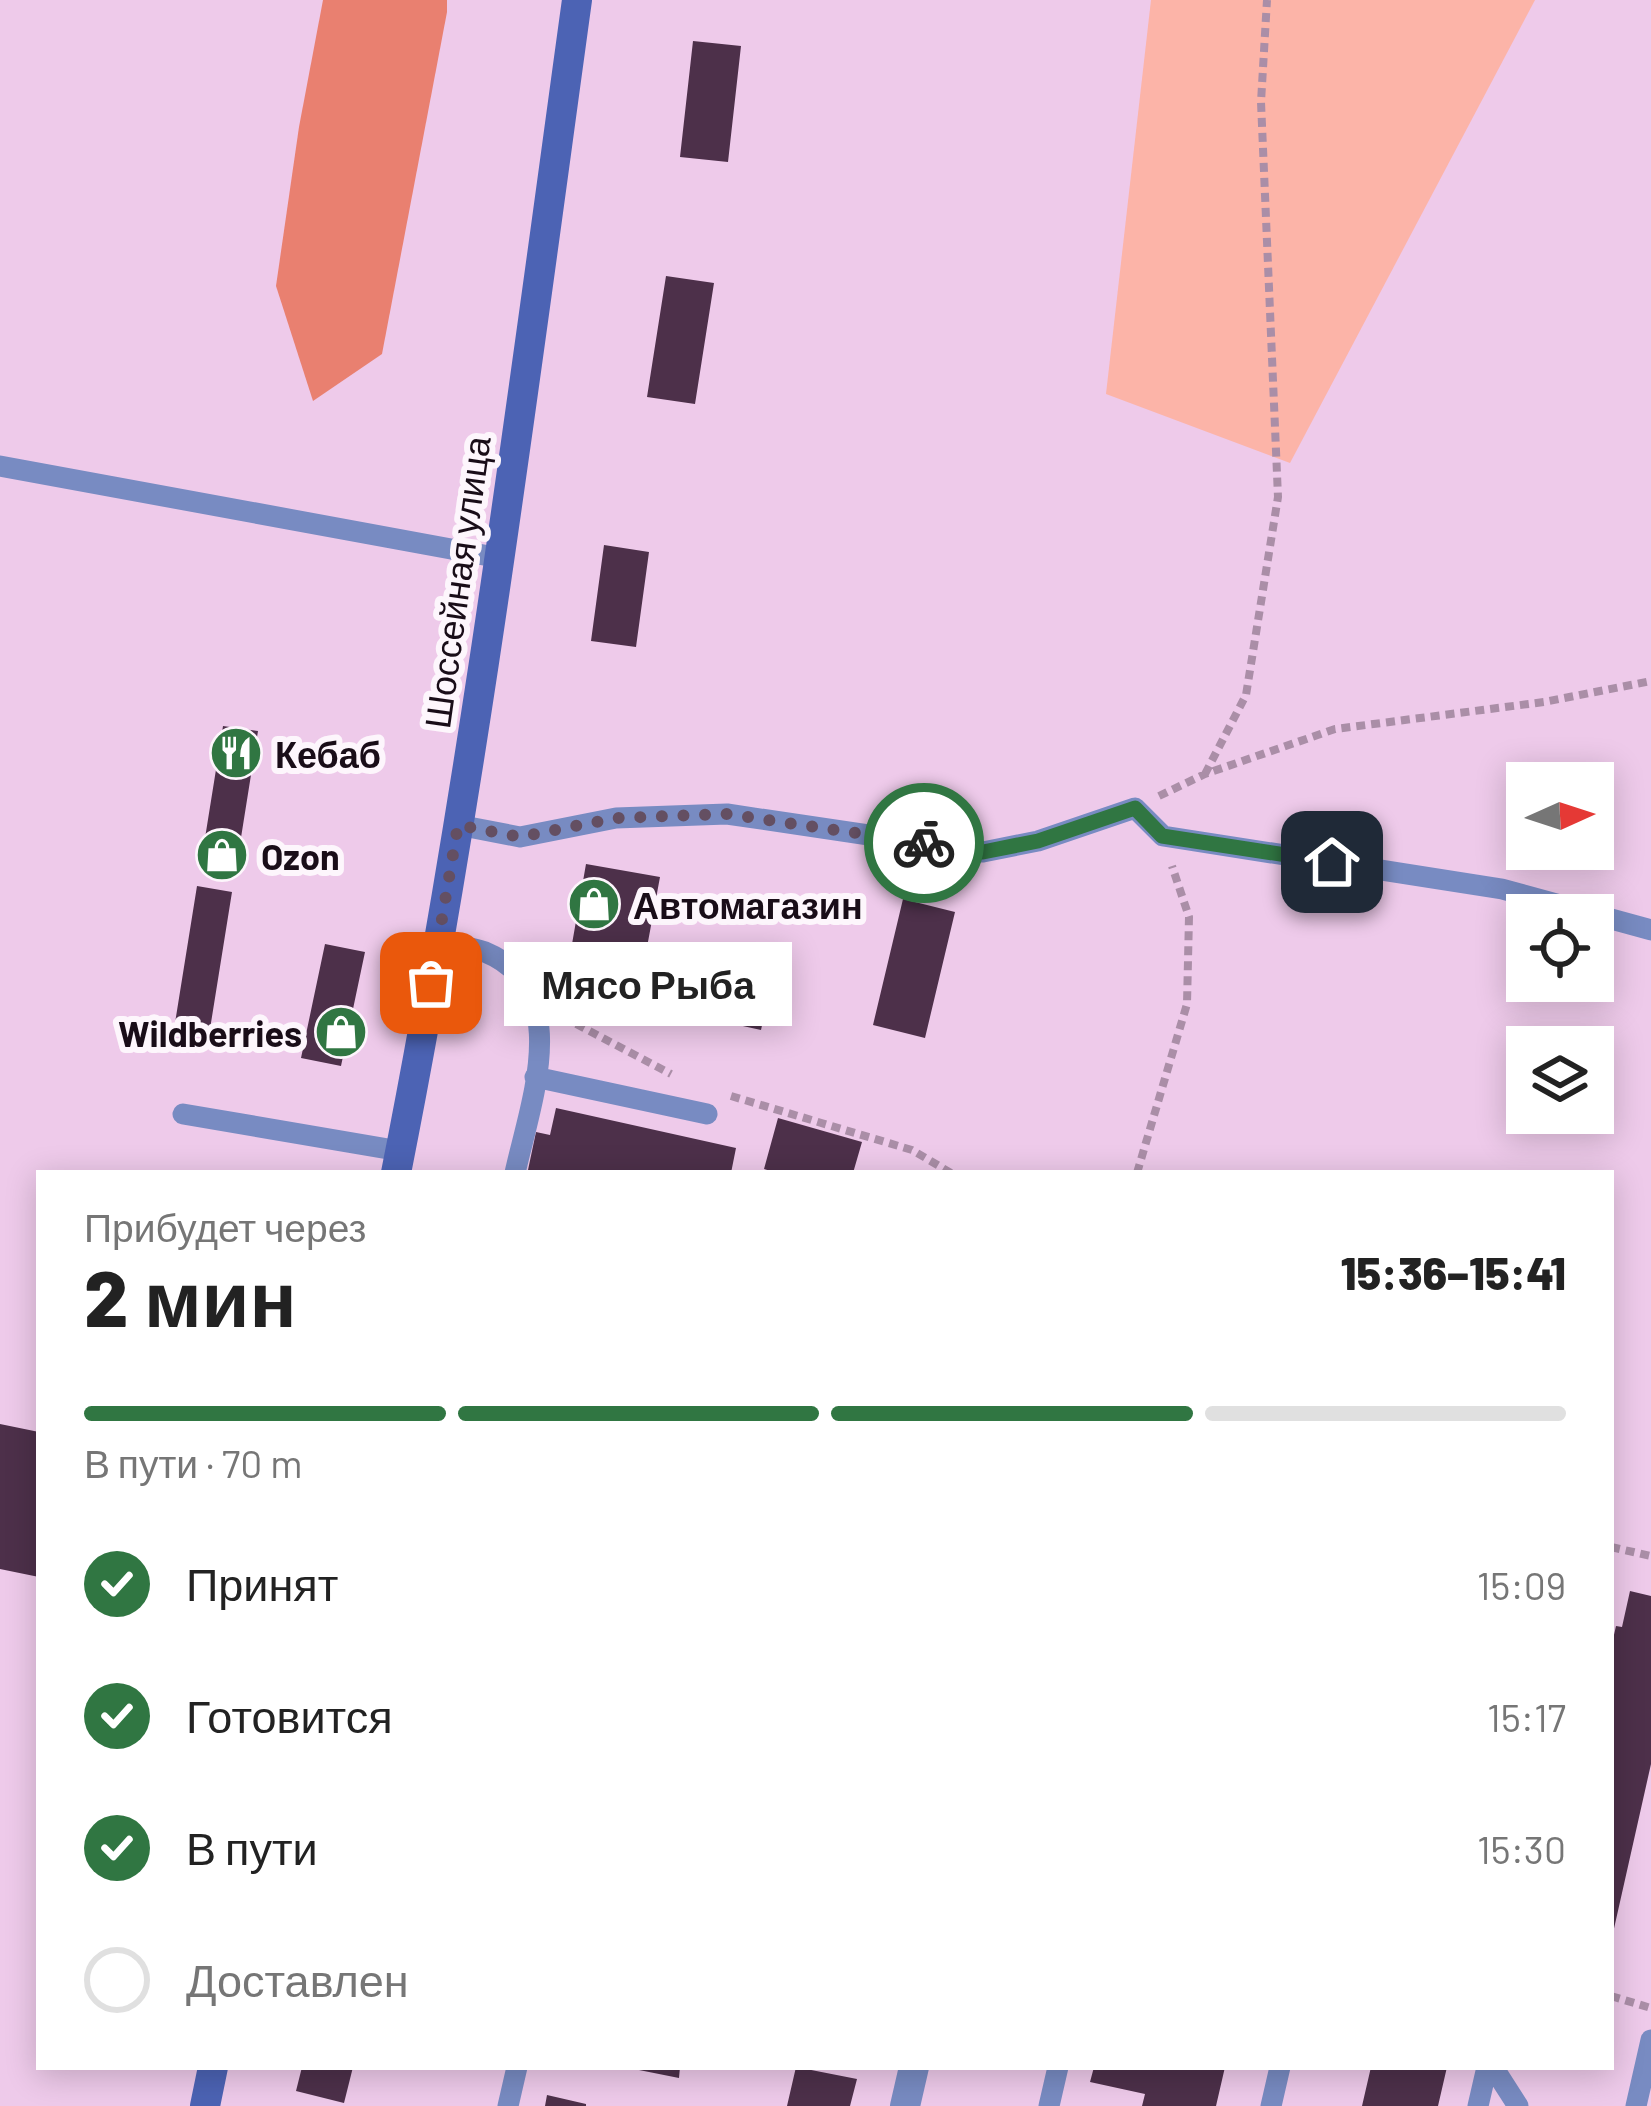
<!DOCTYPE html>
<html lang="ru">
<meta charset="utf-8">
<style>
body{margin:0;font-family:Barlow,sans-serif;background:#f2f2f2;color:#222;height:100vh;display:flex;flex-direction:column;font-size:45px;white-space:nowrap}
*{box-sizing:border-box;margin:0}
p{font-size:39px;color:#767676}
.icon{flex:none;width:66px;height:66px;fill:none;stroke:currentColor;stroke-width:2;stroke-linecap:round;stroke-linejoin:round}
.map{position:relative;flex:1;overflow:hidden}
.details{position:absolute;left:36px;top:1170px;width:1578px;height:900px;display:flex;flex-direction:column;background:#fff;border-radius:0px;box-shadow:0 6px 30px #0003}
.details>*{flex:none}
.needle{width:78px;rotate:87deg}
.buttons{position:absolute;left:1506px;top:762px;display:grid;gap:24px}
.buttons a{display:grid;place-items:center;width:108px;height:108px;border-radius:0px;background:#fff;box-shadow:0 6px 30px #0003;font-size:60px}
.pin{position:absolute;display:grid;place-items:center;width:102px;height:102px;color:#fff;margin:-51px;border-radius:24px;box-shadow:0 6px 18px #0006}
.courier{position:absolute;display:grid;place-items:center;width:120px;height:120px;margin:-60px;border:9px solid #307642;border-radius:50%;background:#fff;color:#222;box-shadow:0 3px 15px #0007}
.bubble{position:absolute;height:84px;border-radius:0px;background:#fff;box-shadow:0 6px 30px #0003;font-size:39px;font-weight:800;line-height:84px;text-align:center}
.overview em{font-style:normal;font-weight:800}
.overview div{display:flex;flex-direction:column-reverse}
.overview{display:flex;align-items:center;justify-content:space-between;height:204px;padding:0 48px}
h1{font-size:78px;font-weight:800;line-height:90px}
.bar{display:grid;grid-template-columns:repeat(4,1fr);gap:18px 12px;align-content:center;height:144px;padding:0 48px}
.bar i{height:15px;border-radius:9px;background:#e0e0e0}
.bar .active{background:#307642}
.bar p{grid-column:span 4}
ol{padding:0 48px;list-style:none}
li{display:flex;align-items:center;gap:36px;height:132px}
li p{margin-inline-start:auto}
li .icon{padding:12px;border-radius:50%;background:#307642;color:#fff;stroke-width:4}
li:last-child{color:#767676}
li i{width:66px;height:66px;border:6px solid #e0e0e0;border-radius:50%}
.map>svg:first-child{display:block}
.green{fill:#fcb4a8}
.forest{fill:#e98070}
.building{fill:#4d304a}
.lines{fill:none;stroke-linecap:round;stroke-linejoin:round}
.path{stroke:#aa8ea7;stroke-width:8;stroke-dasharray:9 6;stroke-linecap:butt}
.lane{stroke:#788bc2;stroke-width:21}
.street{stroke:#788bc2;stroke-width:30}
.secondary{stroke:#4c63b4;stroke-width:30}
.done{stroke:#644f62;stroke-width:12;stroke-dasharray:0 21.6}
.route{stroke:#307642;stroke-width:15}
.labels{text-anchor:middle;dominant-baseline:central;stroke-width:12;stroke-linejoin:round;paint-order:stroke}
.street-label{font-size:36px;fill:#190d18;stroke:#fdf6fc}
.poi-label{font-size:36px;font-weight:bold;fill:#190d18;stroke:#fdf6fc;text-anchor:start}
</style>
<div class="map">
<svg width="1651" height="2106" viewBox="0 0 1651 2106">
<rect width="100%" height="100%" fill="#eecaea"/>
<!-- green -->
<path class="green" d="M1151,0H1535L1290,463L1106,394Z"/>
<!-- forest -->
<path class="forest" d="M323,0H447V12L382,354L313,401L276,286L299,127Z"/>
<!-- building -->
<path class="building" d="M693,41L741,46L728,162L680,157Z
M666,276L714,283L695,404L647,397Z
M604,545L649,552L636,647L591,641Z
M223,726L258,731L236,869L201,863Z
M586,864L660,877L645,958L572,944Z
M197,886L232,892L210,1029L175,1023Z
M903,899L955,912L925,1038L873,1025Z
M325,944L365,952L341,1066L301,1058Z
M725,960L774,970L761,1030L711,1019Z
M556,1108L736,1148L731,1173H543L528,1170L536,1132L550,1135Z
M778,1118L862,1142L853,1173H777L764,1169Z
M0,1424L39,1432V1577L0,1569Z
M1630,1591L1651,1596V1764L1613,1933L1611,1648L1616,1626L1622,1627Z
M302,2067H353L344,2103L296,2091Z
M624,2067H680L679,2078Z
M796,2067L857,2079L850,2106H787Z
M1094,2067H1225L1216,2106H1142L1145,2094L1090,2082Z
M1371,2067H1447L1438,2106H1362Z
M547,2095L586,2104V2106H545Z"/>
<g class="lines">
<!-- path -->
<path class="path" d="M1205,774L1246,695L1278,497L1261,102L1267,0
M1159,796L1205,774L1335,729L1544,702L1651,681
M563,1017L671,1074
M731,1096L912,1150L951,1173
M1137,1173L1187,1004L1189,917L1172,866
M1611,1547L1651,1556
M1611,1996L1651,2008"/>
<!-- lane -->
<path class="lane" d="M0,466L500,558
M458,825L520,837L616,818L727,814L983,852L1038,841L1135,808L1163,836L1502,889L1651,930
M439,942C454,945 471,947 485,952C575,989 530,1104 515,1173
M535,1077L707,1114
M183,1114L400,1151
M1493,2067L1518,2106
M508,2106L517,2067
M1049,2106L1058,2067
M1271,2106L1280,2067
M1478,2106L1487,2067
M1636,2106L1651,2040"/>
<!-- street -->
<path class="street" d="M905,2106L914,2067"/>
<!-- secondary -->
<path class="secondary" d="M396,1173C473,785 523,392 577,0
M205,2106L213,2067"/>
</g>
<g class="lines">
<!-- done -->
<path class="done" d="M431,983L458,825L520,837L616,818L727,814L924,843"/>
<!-- route -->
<path class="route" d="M924,843L983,852L1038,841L1135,808L1162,836L1332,862"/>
</g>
<!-- icons -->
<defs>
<g id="restaurant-disc" transform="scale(2.7)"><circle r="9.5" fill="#307642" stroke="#fdf6fc"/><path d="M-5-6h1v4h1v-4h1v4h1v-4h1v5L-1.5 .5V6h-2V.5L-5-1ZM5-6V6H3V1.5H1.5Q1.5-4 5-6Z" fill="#fff"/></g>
<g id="shop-disc" transform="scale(2.7)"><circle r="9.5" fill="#307642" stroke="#fdf6fc"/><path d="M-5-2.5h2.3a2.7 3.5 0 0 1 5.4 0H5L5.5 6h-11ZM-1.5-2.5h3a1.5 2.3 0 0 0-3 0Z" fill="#fff"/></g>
</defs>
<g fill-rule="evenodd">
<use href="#restaurant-disc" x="236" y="753"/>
<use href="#shop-disc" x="222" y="855"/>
<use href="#shop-disc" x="594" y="904"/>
<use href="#shop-disc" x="341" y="1032"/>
</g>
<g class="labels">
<!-- street labels -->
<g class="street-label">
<text transform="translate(456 582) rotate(-82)">Шоссейная улица</text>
</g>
<!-- poi labels -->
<g class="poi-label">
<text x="275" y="753">Кебаб</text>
<text x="261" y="855">Ozon</text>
<text x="633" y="904">Автомагазин</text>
<text x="302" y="1032" text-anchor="end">Wildberries</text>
</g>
</g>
</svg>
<div class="buttons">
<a><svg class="needle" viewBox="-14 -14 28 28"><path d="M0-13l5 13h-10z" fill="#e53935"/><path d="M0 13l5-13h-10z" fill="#767676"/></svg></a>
<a><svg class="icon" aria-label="locate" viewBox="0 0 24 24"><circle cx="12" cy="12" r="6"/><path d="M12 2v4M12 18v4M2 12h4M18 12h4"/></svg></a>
<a><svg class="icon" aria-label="layers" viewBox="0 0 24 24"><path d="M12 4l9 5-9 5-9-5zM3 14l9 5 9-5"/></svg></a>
</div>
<div class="pin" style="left:431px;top:983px;background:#ea580c"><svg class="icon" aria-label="bag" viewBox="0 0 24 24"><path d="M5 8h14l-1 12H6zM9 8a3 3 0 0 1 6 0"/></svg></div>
<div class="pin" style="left:1332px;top:862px;background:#1f2937"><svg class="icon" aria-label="home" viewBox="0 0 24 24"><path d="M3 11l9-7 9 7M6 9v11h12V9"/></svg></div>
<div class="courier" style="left:924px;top:843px"><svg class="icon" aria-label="bike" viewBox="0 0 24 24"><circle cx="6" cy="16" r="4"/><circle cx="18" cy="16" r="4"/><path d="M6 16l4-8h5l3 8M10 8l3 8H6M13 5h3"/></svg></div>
<div class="bubble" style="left:504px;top:942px;width:288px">Мясо Рыба</div>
<section class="details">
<div class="overview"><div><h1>2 мин</h1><p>Прибудет через</p></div><em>15:36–15:41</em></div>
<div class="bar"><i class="active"></i><i class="active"></i><i class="active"></i><i></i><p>В пути · 70 m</p></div>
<ol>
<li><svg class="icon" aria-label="check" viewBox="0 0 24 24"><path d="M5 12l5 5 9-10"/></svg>Принят<p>15:09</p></li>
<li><svg class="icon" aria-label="check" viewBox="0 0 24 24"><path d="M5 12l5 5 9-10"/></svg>Готовится<p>15:17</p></li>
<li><svg class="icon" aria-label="check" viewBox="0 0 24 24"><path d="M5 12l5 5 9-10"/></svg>В пути<p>15:30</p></li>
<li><i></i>Доставлен</li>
</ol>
</section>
</div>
